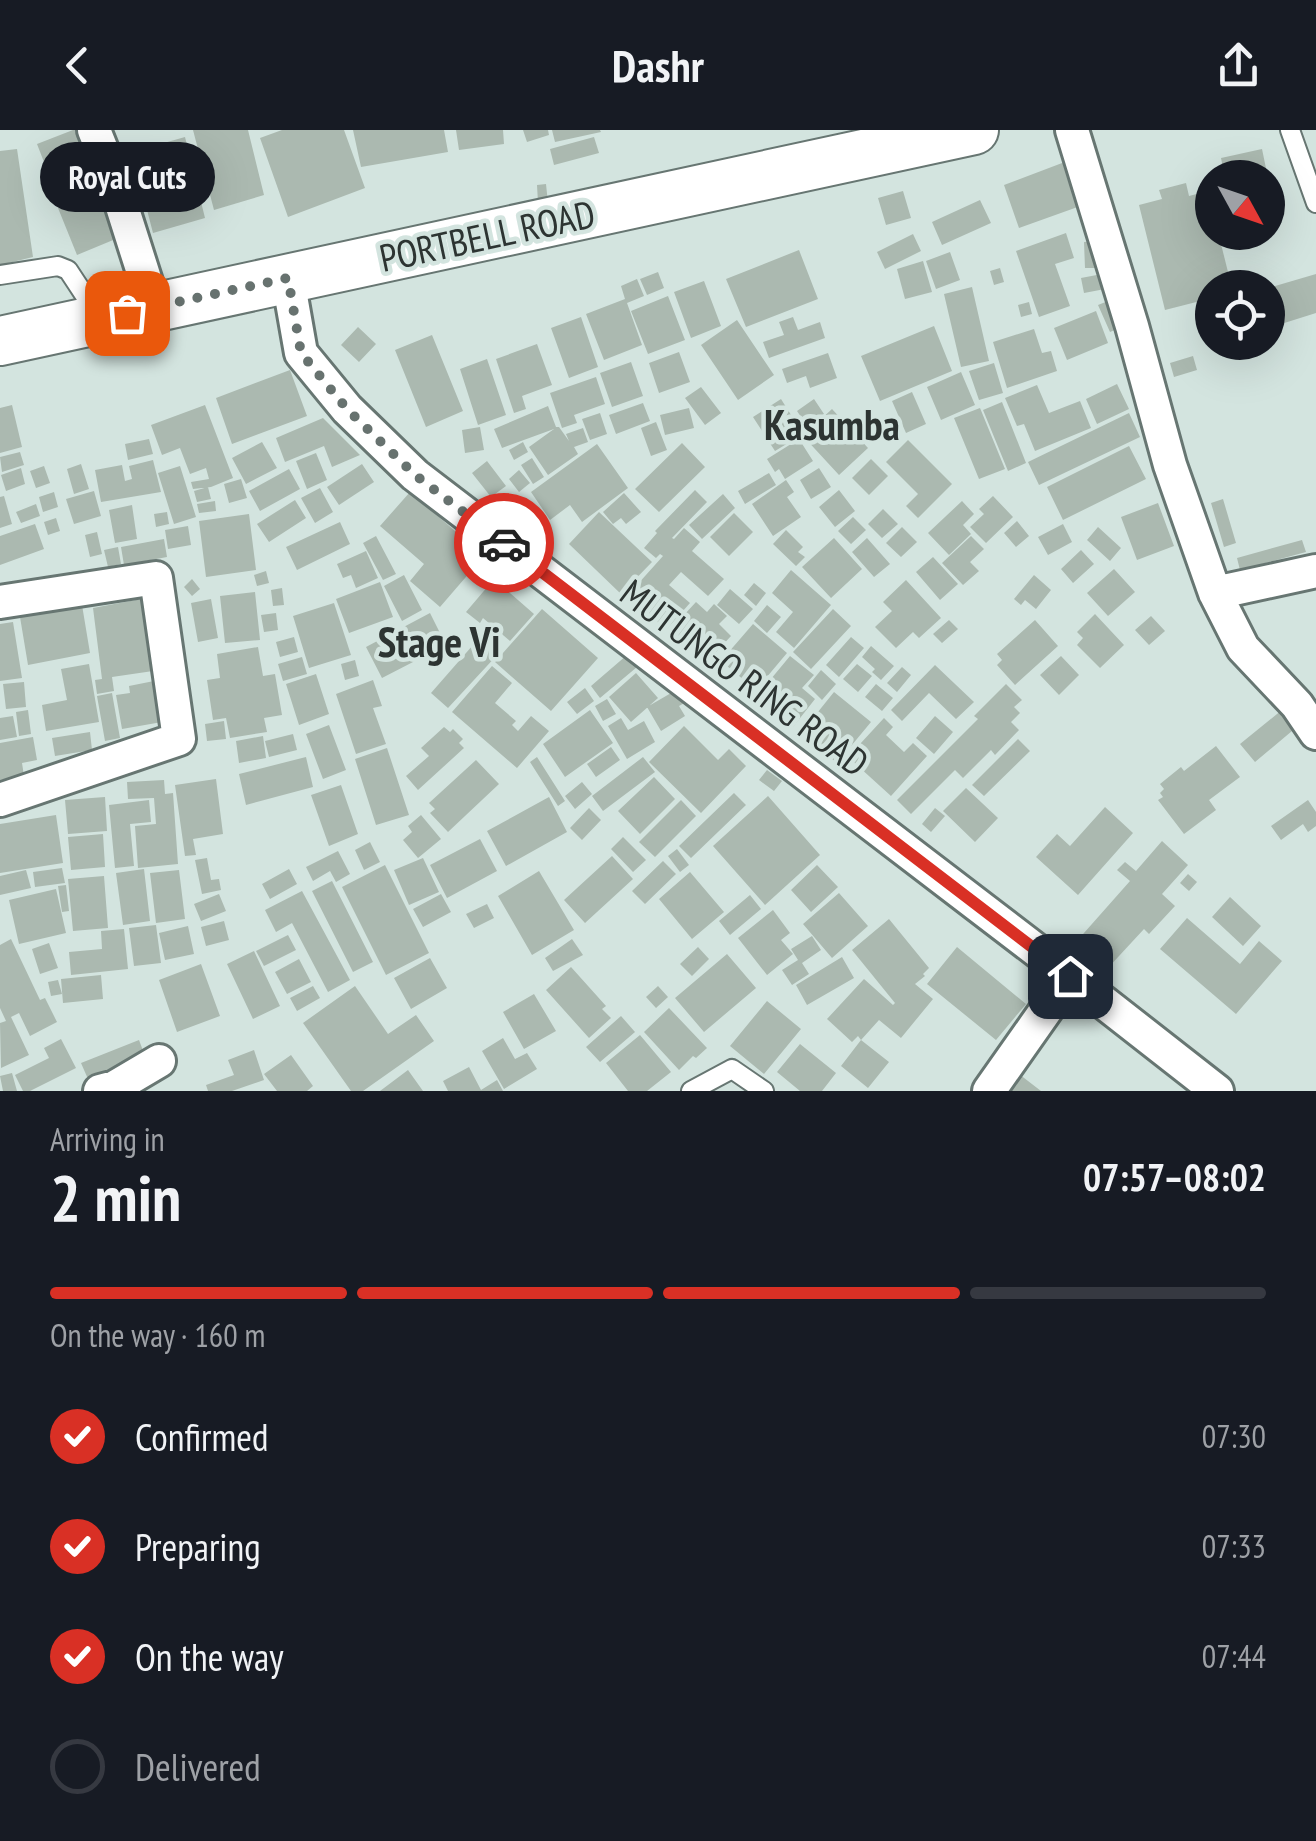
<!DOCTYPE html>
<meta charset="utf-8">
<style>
body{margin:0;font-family:"PT Sans Narrow",sans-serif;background:#242831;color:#f1f3f6;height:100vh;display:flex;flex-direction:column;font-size:38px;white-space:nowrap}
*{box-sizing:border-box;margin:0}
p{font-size:32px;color:#9ea1a6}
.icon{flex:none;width:55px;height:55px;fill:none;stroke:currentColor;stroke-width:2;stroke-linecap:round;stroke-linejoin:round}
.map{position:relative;height:961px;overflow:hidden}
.sheet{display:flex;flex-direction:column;background:#171b24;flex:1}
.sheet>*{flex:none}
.needle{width:65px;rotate:130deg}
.tools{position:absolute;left:1195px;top:30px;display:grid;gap:20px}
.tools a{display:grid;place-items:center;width:90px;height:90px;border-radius:50%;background:#171b24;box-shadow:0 10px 40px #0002;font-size:50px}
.pin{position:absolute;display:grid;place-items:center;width:85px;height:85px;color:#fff;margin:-42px;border-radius:20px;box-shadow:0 5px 15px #0006}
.courier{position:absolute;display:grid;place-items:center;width:100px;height:100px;margin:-50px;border:8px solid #d93025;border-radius:50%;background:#fff;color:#222;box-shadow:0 2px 12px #0007}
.bubble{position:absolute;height:70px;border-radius:35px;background:#171b24;box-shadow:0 10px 40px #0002;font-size:32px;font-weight:700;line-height:70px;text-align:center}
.summary em{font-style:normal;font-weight:700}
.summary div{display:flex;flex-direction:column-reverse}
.summary{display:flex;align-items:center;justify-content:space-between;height:170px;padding:0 50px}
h1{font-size:65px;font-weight:700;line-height:75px}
.bar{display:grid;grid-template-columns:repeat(4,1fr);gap:15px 10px;align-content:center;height:120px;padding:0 50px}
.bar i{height:12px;border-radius:8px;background:#363941}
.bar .current{background:#d93025}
.bar p{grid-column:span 4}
ol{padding:0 50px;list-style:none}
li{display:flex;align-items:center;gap:30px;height:110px}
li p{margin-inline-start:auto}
li .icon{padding:10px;border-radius:50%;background:#d93025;color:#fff;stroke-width:4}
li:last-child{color:#9ea1a6}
li i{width:55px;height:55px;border:5px solid #363941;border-radius:50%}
header{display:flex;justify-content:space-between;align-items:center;height:130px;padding:0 50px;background:#171b24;font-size:45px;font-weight:700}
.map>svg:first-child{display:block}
.building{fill:#abb9b0}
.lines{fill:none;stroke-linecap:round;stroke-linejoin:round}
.lane-casing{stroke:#677672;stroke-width:22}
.street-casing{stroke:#677672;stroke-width:38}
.secondary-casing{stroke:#677672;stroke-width:52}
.lane{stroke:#fff;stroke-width:18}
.street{stroke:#fff;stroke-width:32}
.secondary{stroke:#fff;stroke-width:48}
.done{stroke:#67726f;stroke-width:10;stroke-dasharray:0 18}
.route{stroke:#d93025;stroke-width:12}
.labels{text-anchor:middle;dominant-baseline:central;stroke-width:9;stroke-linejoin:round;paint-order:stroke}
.street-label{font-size:38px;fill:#2d3432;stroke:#d3e4df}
.quarter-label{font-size:42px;font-weight:bold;fill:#2d3432;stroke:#d3e4df}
</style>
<header><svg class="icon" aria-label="back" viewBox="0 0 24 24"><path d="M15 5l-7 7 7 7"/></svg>Dashr<svg class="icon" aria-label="share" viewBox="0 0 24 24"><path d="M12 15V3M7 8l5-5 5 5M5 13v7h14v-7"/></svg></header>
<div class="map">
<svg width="1316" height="961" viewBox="0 0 1316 961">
<rect width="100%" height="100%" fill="#d3e4df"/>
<!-- building -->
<path class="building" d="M73,0H80L98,46L56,63L37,14Z
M193,0H248L264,65L214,80Z
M282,0H344L365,58L288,87L260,8Z
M353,0H444L448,22L361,37Z
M456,0H503L504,14L459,20Z
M523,0H548L549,5L527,12Z
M552,0H600L601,2L555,12Z
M185,7L205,88L153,103L132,22Z
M594,7L599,23L554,35L550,19Z
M17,19L33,127L0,135V21Z
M1262,19L1268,48H1225L1221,28Z
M1070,30L1086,74L1019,98L1004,55Z
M1186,53L1189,66L1208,61L1212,78V102H1218L1232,158H1212V168L1165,180L1139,75L1162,69L1159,60Z
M546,54L548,73H538L537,55Z
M99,61L118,108L77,125L58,78Z
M903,61L911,88L886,95L878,68Z
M980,70L991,93L942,115L932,92Z
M1066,103L1074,128L1055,134L1070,176L1039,187L1016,121Z
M913,104L921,121L885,139L877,122Z
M1096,111L1097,138H1085L1084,112Z
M799,120L818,169L746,197L726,149Z
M950,122L960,150L936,159L926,131Z
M923,131L932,162L905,169L897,139Z
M1000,138L1004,152L994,155L990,141Z
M658,142L664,158L647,165L640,149Z
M1102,144L1105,159L1084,163L1081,148Z
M1316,144V183L1268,198V158Z
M637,149L644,166L627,173L642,215L604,230L586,184L625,169L621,156Z
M704,151L721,196L691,208L674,162Z
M972,157L989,231L961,237L944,164Z
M668,166L685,210L648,224L631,181Z
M1113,169L1124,196L1110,202L1098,175Z
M1029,172L1032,184L1021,187L1018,175Z
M1096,181L1108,213L1067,230L1054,198Z
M581,187L598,237L569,248L551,198Z
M793,187L798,200L820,192L825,208L769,228L763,212L784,205L779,192Z
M737,190L774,245L738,270L701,215Z
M934,196L952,241L880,271L861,226Z
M358,197L376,214L359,232L341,215Z
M1034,199L1042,223L1051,221L1057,241L1007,258L993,212Z
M432,205L463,281L426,297L395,220Z
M1238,212H1264V213L1240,221Z
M537,214L552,255L522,266L526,279L514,283L496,229Z
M679,222L690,252L659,263L649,233Z
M828,223L837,248L810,258L806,246L787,253L782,239Z
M1193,226L1197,240L1174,247L1170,233Z
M487,229L506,285L478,295L460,239Z
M631,232L643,266L612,277L600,243Z
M994,233L1003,263L979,270L969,241Z
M290,240L307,286L232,314L216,268Z
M961,242L975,275L941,290L927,257Z
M596,247L605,274L574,285L577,293L562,298L550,263Z
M1117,254L1129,279L1097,294L1086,269Z
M1037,255L1049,283L1080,271L1091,298L1035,321L1024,294L1017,296L1005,268Z
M701,257L721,283L705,295L685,268Z
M912,262L926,294L906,303L892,271Z
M781,269L803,304L775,321L753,287Z
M814,269L824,284L807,296L797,281Z
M1002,272L1026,333L1008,341L983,280Z
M643,273L650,291L616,304L609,285Z
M12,275L22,317L0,323V278Z
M205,275L233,348L211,357L193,359L191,352L209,349L206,338L190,344L180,318L162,325L151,295Z
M548,276L556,297H559L569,311L566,304L583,298L588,312L574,317L578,324L548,345L529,317L554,299L502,318L494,299Z
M689,278L694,298L665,305L660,285Z
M980,278L1005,339L979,349L954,288Z
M832,279L868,318L839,345L803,306Z
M600,283L607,304L590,310L582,289Z
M1129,283L1140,307L1039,355L1028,332Z
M323,288L360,325L332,337L324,316L285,332L276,308Z
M656,292L667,320L651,326L641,298Z
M480,297L484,320L465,323L462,300Z
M149,309L153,324L128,330L125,314Z
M799,309L813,331L785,349L779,339L775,342L767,329Z
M908,310L952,354L918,388L906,376L918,364L886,332Z
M262,312L277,338L246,354L232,328Z
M523,312L528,322L514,330L509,320Z
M682,313L705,337L659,382L635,359Z
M597,314L628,358L582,392L570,375L550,390L531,362Z
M1129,316L1146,349L1063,390L1047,357Z
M20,322L24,335L2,342L0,327Z
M316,323L327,350L307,359L296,331Z
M532,328L544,347L533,354L521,335Z
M871,329L888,346L869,365L852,348Z
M153,330L161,362L101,372L95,340L122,335L125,351L132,349L129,336Z
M487,331L506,356L491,367L472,343Z
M81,334L89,359L74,364L67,339Z
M362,334L374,352L339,375L327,357Z
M44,336L50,353L36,358L30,341Z
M180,336L196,387L174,394L158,343Z
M21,338L25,354L6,361L1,345Z
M819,338L831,357L811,369L800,350Z
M289,339L300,359L260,381L249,361Z
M519,340L530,353L519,362L509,349Z
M769,343L776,355L745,374L738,361Z
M241,349L247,368L229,373L224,354Z
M786,350L794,362L787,367L801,387L773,406L752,374Z
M208,357L211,369L197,372L194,361Z
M320,358L333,382L315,393L301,368Z
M695,360L707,372L672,408L674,409L684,398L700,412L692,421L724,449L708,466L681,442L669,455L690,473L666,500L628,465L663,426L660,424L656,428L644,418L657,403L655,401Z
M839,360L855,381L835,397L819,377Z
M94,361L101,386L74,394L66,369Z
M54,362L58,377L43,382L39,367Z
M410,362L484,426L440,477L410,451L424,434L380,396Z
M624,363L641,382L626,394L621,388L613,394L603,382Z
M723,364L735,378L702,409L689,395Z
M4,366L12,394L0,398V367Z
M993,366L1013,387L986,413L970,397L984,384L979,379Z
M1223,369L1236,413L1224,417L1211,373Z
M295,370L306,388L269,412L257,394Z
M215,371L216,381L199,383L197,374Z
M962,371L974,384L963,395L971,404L949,425L928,403Z
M1158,373L1174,416L1137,430L1121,387Z
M36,374L40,386L21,393L16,382Z
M132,375L137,409L115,413L109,380Z
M883,379L898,394L882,408L868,394Z
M167,382L169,394L156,397L154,384Z
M599,382L652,432L621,464L569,414Z
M734,383L753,402L729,426L710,407Z
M249,384L256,440L206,447L199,391Z
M853,387L866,400L851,414L838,401Z
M56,388L60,401L48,405L44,392Z
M1017,391L1029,406L1016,417L1004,403Z
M340,392L350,414L297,440L286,417Z
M35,394L44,419L0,435V406Z
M1063,394L1072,412L1048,425L1038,407Z
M188,396L191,415L168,419L165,400Z
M902,397L917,412L901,427L886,413Z
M1098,397L1121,418L1110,431L1087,410Z
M786,400L803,417L798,422L805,427L796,436L773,414Z
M97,402L102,424L90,427L85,405Z
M376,406L396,444L383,450L363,413Z
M971,406L984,419L970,432L979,441L963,455L942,433Z
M834,408L862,439L831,468L802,437Z
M867,408L890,434L874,447L852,422Z
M164,409L167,427L124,435L121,417Z
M1302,410L1306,422L1240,440L1237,428Z
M118,417L121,434L108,437L104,420Z
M1081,420L1094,434L1073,453L1061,439Z
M366,421L378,448L356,458L351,445L343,448L337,434Z
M933,427L958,454L940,470L916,442Z
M1114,439L1135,462L1108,486L1087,463Z
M791,440L831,475L794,518L776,502L793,482L772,463Z
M266,441L269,453L257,456L254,445Z
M404,445L422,480L402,491L384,456Z
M1034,445L1051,460L1036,479L1025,470L1021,475L1014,469Z
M192,449L200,459L192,466L184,457Z
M494,449L534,484L510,511L483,488L480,493L466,482Z
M906,450L941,488L919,508L913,502L896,518L875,497L892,481L883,472Z
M380,452L393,487L349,503L336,469Z
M754,453L766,463L756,476L744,465Z
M282,458L284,475L273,476L271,460Z
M730,459L753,479L739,494L717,475Z
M255,462L260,510L225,513L220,466Z
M141,469L153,541L112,547L114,561L97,564L95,550L102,549L93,478Z
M211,469L218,508L198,512L191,473Z
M696,472L707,482L714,474L727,486L719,494L731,506L707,532L671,499Z
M334,473L351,525L309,538L293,486Z
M82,475L90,523L28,535L20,487Z
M767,475L781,487L767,503L754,491Z
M542,479L598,528L551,581L495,532Z
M833,479L851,496L811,539L793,522Z
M276,483L278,500L264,502L261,485Z
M430,483L446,515L382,548L366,517Z
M1095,484L1124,515L1100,538L1077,515L1083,508L1077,502Z
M1151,486L1165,501L1149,515L1135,500Z
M949,490L958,499L942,513L933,504Z
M1035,490L1058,516L1015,555L997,535L1002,530L997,524Z
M13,492L22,548L0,551V494Z
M753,494L787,523L756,560L721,531Z
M294,507L298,522L280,527L276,512Z
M480,507L499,523L448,578L431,563Z
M851,507L864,518L839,547L826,535Z
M871,516L894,536L881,550L872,542L875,539L862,527Z
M258,517L263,546L275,544L282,585L264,588L267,602L230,608L226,588L213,590L207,550L220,548L217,524Z
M627,525L637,537L600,568L591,556Z
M790,526L814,545L802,558L815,569L793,597L756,567Z
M1061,526L1079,545L1059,565L1040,545Z
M302,527L307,544L283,551L278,534Z
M355,530L359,546L345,550L341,534Z
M89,534L99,592L46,601L42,575L67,570L61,539Z
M857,534L872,546L858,562L843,549Z
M935,535L974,572L956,589L929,563L902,591L891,580Z
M492,536L512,553L495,573L516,591L512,595L518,601L531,586L549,601L517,638L452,582Z
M902,537L911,545L897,562L887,553Z
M821,540L836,554L822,570L808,556Z
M636,543L658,568L631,592L609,567Z
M316,544L329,584L299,595L286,554Z
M373,550L382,576L373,578L386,614L356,624L336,564Z
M154,551L162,592L122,599L116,565L130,563L129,556Z
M24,552L26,577L6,579L3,554Z
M876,554L893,568L882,581L865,567Z
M1006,554L1022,570L1014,577L1020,583L1011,592L1019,600L995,625L991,620L963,648L955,640L911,684L897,670L978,589L974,586Z
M585,558L594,571L577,584L567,572Z
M678,559L686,572L679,576L685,586L661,601L647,577Z
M834,562L871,592L837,633L801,603Z
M112,563L120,608L105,611L97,566Z
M607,569L616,584L603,591L595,576Z
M1288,575L1316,612L1307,620L1292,601L1255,632L1240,614Z
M28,580L31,604L19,606L16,582Z
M590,580L613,613L565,647L543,614Z
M13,586L17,607L0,610V588Z
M935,586L953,602L934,624L916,608Z
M621,588L628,600L644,591L655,612L627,629L608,596Z
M884,588L893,597L886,605L904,622L913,613L927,626L891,666L848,627Z
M224,591L226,609L207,611L205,594Z
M329,595L346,640L323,649L306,604Z
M684,596L718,630L729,619L746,636L701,683L649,632Z
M444,597L450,602L453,599L463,609L459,613L464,618L418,660L406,646L429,626L421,618Z
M90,602L92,620L55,626L52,608Z
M293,604L297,620L269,627L265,611Z
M263,606L266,628L239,633L236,611Z
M33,607L37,630L22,633L24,646L0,650V613Z
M1018,609L1030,621L984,666L972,655Z
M1216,616L1240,647L1209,670L1216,680L1184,704L1158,670L1163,667L1160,663L1164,659L1160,654L1181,637L1184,641Z
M611,617L620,630L596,647L587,634Z
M387,618L409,685L376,695L355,629Z
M306,627L313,657L246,675L239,644Z
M537,627L565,671L558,676L530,632Z
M643,627L655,642L603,681L592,666Z
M476,630L499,654L448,702L430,683L435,679L429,673Z
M767,640L782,651L774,661L759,650Z
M654,647L675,669L640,704L618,681Z
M216,649L223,704L193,709L196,725L185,726L175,655Z
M164,650L165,664L173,663L178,734L138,738L135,696L156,694L154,668L128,669L127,652Z
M582,652L592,664L575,679L565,666Z
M341,655L358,704L329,716L311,665Z
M966,658L998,688L975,712L943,681Z
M734,663L746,675L691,728L679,716Z
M768,666L820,725L765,775L713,716Z
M105,667L107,701L68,704L65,670Z
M549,667L567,702L506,736L487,701Z
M149,670L151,692L130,694L134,736L115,738L109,675Z
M681,670L696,686L655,727L639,712Z
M1308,670L1316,682V696L1308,702L1303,694L1281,710L1271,696Z
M1105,677L1133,703L1078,765L1036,727L1057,704L1070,716Z
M589,678L601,690L582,710L570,698Z
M935,678L945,686L931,702L922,694Z
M56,685L63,733L0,743V694Z
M421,685L441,709L418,728L403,710L412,702L408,696Z
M103,704L105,737L71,740L68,707Z
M623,707L646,730L633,742L611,719Z
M480,709L497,741L447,768L430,735Z
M1162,711L1188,735L1162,764L1175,776L1149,804L1144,799L1107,839L1076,812L1130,751L1117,740L1125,732L1136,741Z
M370,712L380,732L364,740L355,720Z
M677,719L689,735L680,742L668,726Z
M338,721L350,744L336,752L330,741L313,751L306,737Z
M612,726L633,749L585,793L564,770Z
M207,728L211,750L219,749L221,760L202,764L195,730Z
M423,728L439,762L409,775L394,740Z
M663,731L676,744L645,774L632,761Z
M385,735L429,823L386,845L342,757Z
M817,735L838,757L811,782L791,760Z
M62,738L65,753L35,757L33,742Z
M144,739L150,791L123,795L116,743Z
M289,739L297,754L270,769L262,754Z
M26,740L31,758L0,765V746Z
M179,740L185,789L156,793L150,743Z
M539,741L574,800L532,825L498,766Z
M690,742L724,782L692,809L659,769Z
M1188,744L1197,752L1189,761L1180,753Z
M104,746L108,798L73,801L68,749Z
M332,751L373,832L353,842L312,761Z
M66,755L69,781L62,782L58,756Z
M56,759L66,803L19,814L9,770Z
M302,761L350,850L328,862L292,793L276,802L265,780Z
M839,763L868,796L832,828L803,794Z
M219,764L226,781L201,791L194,774Z
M441,764L451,782L423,797L413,779Z
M750,765L761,779L730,805L719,791Z
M1230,767L1261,796L1243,816L1212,787Z
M487,774L494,788L474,798L466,784Z
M773,780L790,803L781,810L793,824L767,845L738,808Z
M1187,788L1240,834L1259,811L1282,831L1236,884L1160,819Z
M889,789L929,838L923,844L925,846L915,854L933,869L901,908L879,890L861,910L858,906L852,912L827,889L864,849L893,875L895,873L852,820Z
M224,791L229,810L206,816L201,797Z
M156,795L161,833L134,836L129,798Z
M188,796L194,824L165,830L159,803Z
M124,799L128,839L71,845L69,822L102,819L101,801Z
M288,805L296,820L264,836L256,821Z
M812,806L821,820L802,833L809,844L792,855L782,840L798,830L791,819Z
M11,809L40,870L45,868L57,892L30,906L19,883L11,887L29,925L1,938L0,893L6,891L0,878V815Z
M572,809L583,825L553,841L545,828Z
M49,813L58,838L40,844L32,819Z
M698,817L709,829L692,846L680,834Z
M957,817L1026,874L996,910L927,854Z
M254,821L280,876L253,889L227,834Z
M727,824L756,858L704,902L675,868Z
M842,827L854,848L807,875L796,855Z
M430,828L447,858L411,879L394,848Z
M299,829L311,852L287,864L275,842Z
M201,834L220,886L177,902L159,850Z
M571,837L606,876L602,879L611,888L589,908L546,860Z
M101,845L103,869L63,873L61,849Z
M58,850L62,864L51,866L48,852Z
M313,856L320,868L297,881L290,868Z
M355,856L388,904L416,885L434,911L363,961H351L303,893Z
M658,856L668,867L656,878L646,867Z
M534,864L556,901L524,919L503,882Z
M767,871L801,899L764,944L730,916Z
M669,878L707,918L696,928L693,926L679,940L644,902Z
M621,886L635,902L600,932L586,917Z
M640,905L671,942L647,961H628L606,933Z
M503,908L515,929L527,923L537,939L504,959L482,921Z
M61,909L76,938L30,961H23L15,945L49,928L44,918Z
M139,910L145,926L88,949L81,933Z
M861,910L889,932L868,958L841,936Z
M800,914L836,943L822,961H800L777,942Z
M254,920L264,950L232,961H208L206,955L234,945L228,930Z
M291,925L313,956L307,961H277L264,944Z
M469,937L481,960L497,950L503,961H448L443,951Z
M1011,938L1041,961H993Z
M408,940L423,961H380Z
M12,943L17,961H3L0,946Z"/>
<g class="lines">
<!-- lane casing -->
<g class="lane-casing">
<path id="lane" d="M1290,0L1316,73
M0,145L58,136L68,140L97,184
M691,961L732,939L764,961"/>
</g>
<!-- street casing -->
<g class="street-casing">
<path id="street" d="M94,0L112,45L154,177
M1072,0L1132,196L1170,335L1215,463L1243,518L1297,575L1316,603
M288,149L301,223L347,279L415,345L1070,846L1217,961
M1215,463L1316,441
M0,472L156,448L179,609L0,670
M100,961L115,957L159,931
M989,961L1070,846"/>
</g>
<!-- secondary casing -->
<g class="secondary-casing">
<path id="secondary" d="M0,211L974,0"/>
</g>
<!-- lane -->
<use href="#lane" class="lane"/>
<!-- street -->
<use href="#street" class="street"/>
<!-- secondary -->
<use href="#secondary" class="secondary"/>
</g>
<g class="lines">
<!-- done -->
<path class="done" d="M127,183L288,148L301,223L347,279L415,345L504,413"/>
<!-- route -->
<path class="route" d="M504,413L1070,846"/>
</g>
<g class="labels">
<!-- street labels -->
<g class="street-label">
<text transform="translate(487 105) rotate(-12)">PORTBELL ROAD</text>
<text transform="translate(745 547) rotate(37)">MUTUNGO RING ROAD</text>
</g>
<!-- quarter labels -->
<g class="quarter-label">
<text x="832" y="294">Kasumba</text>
<text x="439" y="511">Stage Vi</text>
</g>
</g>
</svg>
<div class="tools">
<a><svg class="needle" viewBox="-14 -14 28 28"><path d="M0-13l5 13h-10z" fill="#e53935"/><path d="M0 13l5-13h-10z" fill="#9ea1a6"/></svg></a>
<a><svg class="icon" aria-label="locate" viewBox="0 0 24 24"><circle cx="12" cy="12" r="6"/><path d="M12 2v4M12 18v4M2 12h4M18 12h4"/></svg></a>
</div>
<div class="pin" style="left:127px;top:183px;background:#ea580c"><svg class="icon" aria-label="bag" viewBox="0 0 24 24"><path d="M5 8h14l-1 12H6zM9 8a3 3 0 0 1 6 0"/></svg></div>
<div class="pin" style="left:1070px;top:846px;background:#1f2937"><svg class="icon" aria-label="home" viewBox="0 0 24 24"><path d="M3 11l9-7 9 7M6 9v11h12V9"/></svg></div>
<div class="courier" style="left:504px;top:413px"><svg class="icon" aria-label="car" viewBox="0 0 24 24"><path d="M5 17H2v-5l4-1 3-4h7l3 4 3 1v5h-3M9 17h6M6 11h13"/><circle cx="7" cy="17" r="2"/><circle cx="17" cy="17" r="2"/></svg></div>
<div class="bubble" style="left:40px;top:12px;width:175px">Royal Cuts</div>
</div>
<section class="sheet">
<div class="summary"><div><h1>2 min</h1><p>Arriving in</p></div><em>07:57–08:02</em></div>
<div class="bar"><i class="current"></i><i class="current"></i><i class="current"></i><i></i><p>On the way · 160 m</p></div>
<ol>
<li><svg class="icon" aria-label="check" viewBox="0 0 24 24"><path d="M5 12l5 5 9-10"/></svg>Confirmed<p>07:30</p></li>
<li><svg class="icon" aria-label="check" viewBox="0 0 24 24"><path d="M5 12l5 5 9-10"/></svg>Preparing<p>07:33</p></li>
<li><svg class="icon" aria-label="check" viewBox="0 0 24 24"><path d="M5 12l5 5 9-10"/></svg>On the way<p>07:44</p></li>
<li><i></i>Delivered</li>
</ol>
</section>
